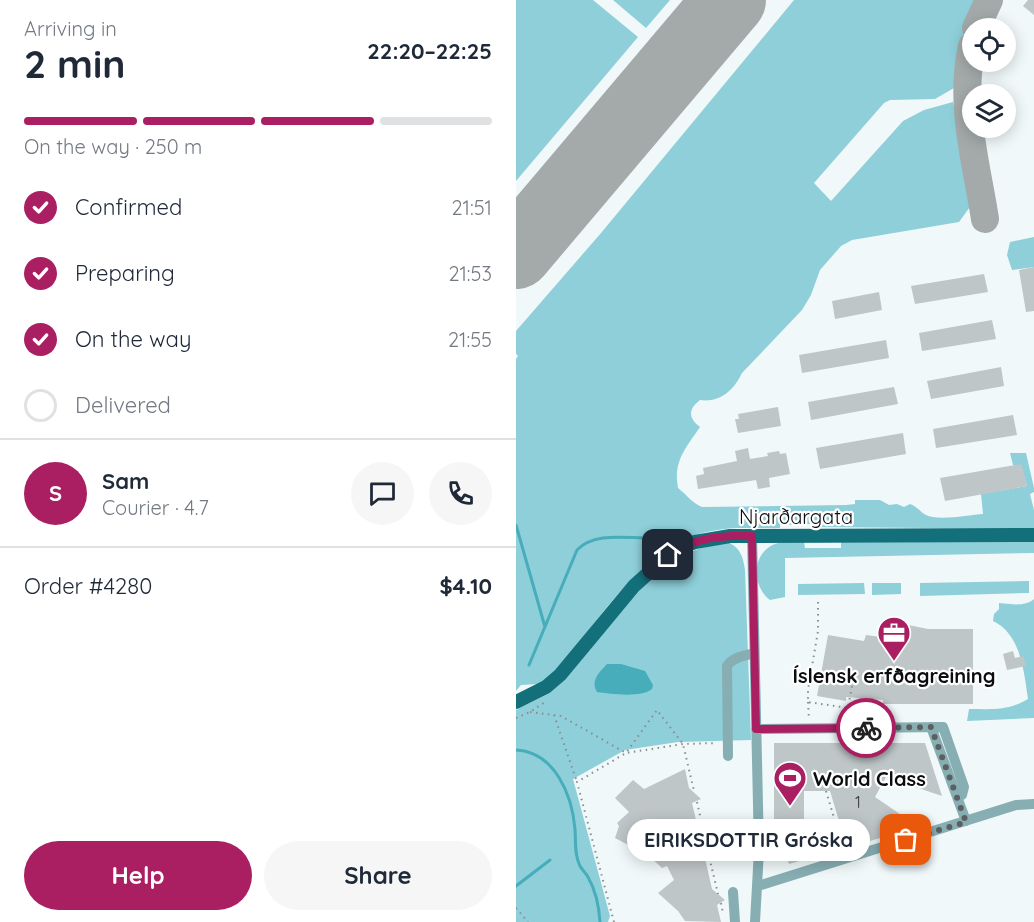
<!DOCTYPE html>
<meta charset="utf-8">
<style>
body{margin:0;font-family:Quicksand,sans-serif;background:#f6f6f7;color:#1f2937;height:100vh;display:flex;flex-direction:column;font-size:22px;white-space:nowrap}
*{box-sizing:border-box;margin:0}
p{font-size:20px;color:#747a83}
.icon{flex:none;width:33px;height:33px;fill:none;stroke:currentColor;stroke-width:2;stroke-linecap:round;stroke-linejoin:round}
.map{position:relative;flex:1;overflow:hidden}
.panel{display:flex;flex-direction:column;background:#fff;width:516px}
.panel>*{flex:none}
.tools{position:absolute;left:446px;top:18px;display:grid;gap:12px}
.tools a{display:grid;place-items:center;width:54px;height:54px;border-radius:50%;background:#fff;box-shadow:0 3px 15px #0003;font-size:30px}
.pin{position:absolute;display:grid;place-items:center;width:51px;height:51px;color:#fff;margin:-26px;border-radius:12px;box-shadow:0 3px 9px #0006}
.courier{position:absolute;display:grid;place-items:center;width:60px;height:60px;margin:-30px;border:4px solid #aa1f62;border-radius:50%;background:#fff;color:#222;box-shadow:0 2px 8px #0007}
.bubble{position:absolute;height:42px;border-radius:21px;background:#fff;box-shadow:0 3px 15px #0003;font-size:20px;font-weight:800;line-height:42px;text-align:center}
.head em{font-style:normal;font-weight:800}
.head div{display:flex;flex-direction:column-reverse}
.head{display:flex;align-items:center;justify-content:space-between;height:102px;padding:0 24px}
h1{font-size:39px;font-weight:800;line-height:45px}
.bar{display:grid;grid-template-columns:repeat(4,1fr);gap:9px 6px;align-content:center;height:72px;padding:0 24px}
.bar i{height:8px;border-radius:4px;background:#e0e1e3}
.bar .active{background:#aa1f62}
.bar p{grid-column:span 4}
.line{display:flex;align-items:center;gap:15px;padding:0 24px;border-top:2px solid #e0e1e3}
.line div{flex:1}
.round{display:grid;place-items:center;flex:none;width:63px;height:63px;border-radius:32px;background:#f6f6f7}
ol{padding:0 24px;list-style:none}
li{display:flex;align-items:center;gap:18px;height:66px}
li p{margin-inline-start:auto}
li .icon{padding:6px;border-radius:50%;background:#aa1f62;color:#fff;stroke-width:4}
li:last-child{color:#747a83}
li i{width:33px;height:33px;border:3px solid #e0e1e3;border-radius:50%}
.action{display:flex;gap:12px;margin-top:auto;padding:12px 24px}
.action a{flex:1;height:69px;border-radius:36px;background:#aa1f62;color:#fff;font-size:24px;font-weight:800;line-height:69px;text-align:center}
.action a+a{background:#f6f6f7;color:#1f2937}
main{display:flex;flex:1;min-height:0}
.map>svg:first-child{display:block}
.green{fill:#8ecfd9}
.water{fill:#47adbb}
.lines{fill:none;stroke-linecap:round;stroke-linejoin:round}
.stream{stroke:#47adbb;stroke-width:3}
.taxiway{stroke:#a4aaaa;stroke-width:28}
.runway{stroke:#a4aaaa;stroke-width:72}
.building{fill:#bfc6c7;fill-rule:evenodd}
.path{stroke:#888d8e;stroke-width:2;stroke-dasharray:1.5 4.5;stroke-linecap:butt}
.minor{stroke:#87aeb3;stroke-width:10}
.major{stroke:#13707b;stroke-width:14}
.done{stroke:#5b5f60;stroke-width:6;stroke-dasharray:0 10.8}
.route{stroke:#aa1f62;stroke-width:8}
.labels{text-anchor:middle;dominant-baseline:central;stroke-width:4.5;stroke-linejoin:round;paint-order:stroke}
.number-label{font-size:16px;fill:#383b3c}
.street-label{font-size:20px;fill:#0b0d0e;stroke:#fff}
.poi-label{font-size:20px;font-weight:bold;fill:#0b0d0e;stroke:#fff}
</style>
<main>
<section class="panel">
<div class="head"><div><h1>2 min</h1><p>Arriving in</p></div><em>22:20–22:25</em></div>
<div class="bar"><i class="active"></i><i class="active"></i><i class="active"></i><i></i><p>On the way · 250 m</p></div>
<ol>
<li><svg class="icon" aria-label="check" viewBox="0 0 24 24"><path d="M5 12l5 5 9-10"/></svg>Confirmed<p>21:51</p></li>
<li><svg class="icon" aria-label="check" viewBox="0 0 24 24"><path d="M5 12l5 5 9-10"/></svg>Preparing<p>21:53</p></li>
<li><svg class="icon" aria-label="check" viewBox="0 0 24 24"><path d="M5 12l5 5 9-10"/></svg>On the way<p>21:55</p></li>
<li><i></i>Delivered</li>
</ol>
<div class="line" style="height:108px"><b class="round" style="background:#aa1f62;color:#fff">S</b><div><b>Sam</b><p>Courier · 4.7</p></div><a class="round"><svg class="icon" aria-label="chat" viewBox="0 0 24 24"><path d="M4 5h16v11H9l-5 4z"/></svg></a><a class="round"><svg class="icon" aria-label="phone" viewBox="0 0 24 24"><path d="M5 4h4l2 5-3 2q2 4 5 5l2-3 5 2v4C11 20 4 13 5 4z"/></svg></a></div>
<div class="line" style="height:78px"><div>Order #4280</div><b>$4.10</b></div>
<div class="action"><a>Help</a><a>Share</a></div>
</section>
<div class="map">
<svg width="518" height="922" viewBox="0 0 518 922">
<rect width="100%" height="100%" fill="#f0f8f9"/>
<!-- green -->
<path class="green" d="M0,0H77L122,37L0,181Z
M97,0H154L130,28Z
M278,0H461L447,39L438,88L419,99L374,100L368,103L298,183L315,201L387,121L408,110L437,102L456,204L443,222L336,240L325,246L304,270L295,295L286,310L226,373C218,390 204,403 184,400C172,409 172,418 184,427C170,448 157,461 162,488C171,495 176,503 186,507L330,505L339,504V500H364L373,505L381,504L388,507L394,504C402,507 404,512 410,515C421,521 454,515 467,514L465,494L511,486L505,465H497L494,453H510L518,488V492L514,494L518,510V529L295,527V524L264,525V528C242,529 218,526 196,531C125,543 82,626 35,675L23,684L5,685L0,691V359L2,356L0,354V331L85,233Z
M518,237V267L496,270L491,255L494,242Z
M518,540V553L269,558V597L254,600C236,587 235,553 259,544C267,541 279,543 288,542L289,548H325V542Z
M211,542C224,547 227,556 229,570L235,740L162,742L109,750L57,779L94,916L92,922H0V710L32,694L44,684L136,576C158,558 182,546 211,542Z
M513,581V593L404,596V583Z
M348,583L349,594L282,595V584Z
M356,583H385V594L356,595Z
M518,599V718L451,721L453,709C476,709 492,711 512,699C508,672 505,634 477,621L478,614L483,609V603C495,604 509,607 518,599Z"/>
<!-- water -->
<path class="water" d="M91,664H105L129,671L137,685L136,689C125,698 95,694 81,692C74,680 84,672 91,664Z"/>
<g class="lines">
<!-- stream -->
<path class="stream" d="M0,525L29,627
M13,665L61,550C78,532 109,538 132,538
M0,750C39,752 56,795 59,829C60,841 58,854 64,866C66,870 70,873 72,877C80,891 83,906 84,922
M0,886L34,860"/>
<!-- taxiway -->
<path class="taxiway" d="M460,28L473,0
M456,46C443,105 460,161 469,219"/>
<!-- runway -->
<path class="runway" d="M0,253L214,0"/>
</g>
<!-- building -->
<path class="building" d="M512,0H518V15L507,6Z
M518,267V311L510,312L503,270Z
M468,274L472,292L399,304L395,286Z
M363,292L366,310L319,319L316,301Z
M476,320L480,339L406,351L403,333Z
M370,340L373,358L286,373L283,355Z
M485,367L488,386L415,399L411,381Z
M378,387L382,404L295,420L292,402Z
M262,407L265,426L222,433L219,419H223L222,414Z
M497,415L501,435L420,448L417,429Z
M387,433L390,454L304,469L300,448Z
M232,448L234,459L252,456L251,453L263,451L264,454L270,453L274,474L253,478L254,487L242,489L240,480L182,489L180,476L188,474L187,468L221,461L219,451Z
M505,464L511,486L429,501L424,478Z
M368,620L412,629H457V704H367V700L330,697V701L301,696L312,635L348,641L350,635L365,637Z
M497,651L499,658L507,656L510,666L491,670L487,654Z
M258,743H409L426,796L370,777L359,797L403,827L273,864L269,851H258ZM288,791H314L323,821L311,825H288Z
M169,769L173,788L185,799L176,803L184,837L197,849L188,854L196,889L209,900L201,905L205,922L169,921L162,911L142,893L158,880L151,866L146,868L133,856L99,838L103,826L101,823L113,812L99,798L117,780L128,789Z"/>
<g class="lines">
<!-- path -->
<path class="path" d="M302,602V631L292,690V702L332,708L338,675
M292,702L293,720
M14,712L45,716L110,753L167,744L201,743
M38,715L61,782
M0,718L14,712L29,702
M310,791L319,821
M181,802L190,842
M192,852L202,894
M205,903L207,913
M0,908L12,922
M98,922L61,782L110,753L141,710L167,744L178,791"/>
<!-- minor -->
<path class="minor" d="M236,536L243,850L239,922
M415,727L450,821
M240,729L427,727L448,787L446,795
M212,756L211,666C217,657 228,656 238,653
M242,886L500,805L518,804
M217,892L219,922"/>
<!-- major -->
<path class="major" d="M0,702L30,687L44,675L118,586L152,555L161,548L179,542L214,536L518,535"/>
</g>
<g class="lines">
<!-- done -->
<path class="done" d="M350,728L415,727L450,822L390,840"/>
<!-- route -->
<path class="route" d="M152,555C176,538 207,535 236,536L240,729L350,728"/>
</g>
<!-- icons -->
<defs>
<g id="office-pin" transform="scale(1.725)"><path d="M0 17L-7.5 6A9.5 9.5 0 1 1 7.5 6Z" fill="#aa1f62" stroke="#fff"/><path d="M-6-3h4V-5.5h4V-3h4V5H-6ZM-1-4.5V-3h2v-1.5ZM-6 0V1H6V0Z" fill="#fff"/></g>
<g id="stadium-pin" transform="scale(1.725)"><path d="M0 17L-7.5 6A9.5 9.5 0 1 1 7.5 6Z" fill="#aa1f62" stroke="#fff"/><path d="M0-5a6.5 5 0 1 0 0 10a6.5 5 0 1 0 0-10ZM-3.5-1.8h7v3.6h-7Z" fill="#fff"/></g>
</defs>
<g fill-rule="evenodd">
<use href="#office-pin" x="378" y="633"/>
<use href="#stadium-pin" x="274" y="778"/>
</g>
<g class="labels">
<!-- number labels -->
<g class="number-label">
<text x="342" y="802">1</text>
</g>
<!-- street labels -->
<g class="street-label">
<text x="280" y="516">Njarðargata</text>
</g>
<!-- poi labels -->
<g class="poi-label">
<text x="378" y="675">Íslensk erfðagreining</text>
<text x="297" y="778" text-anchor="start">World Class</text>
</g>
</g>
</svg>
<div class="tools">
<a><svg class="icon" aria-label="locate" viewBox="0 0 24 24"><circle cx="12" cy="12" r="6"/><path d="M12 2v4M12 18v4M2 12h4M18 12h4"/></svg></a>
<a><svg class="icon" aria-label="layers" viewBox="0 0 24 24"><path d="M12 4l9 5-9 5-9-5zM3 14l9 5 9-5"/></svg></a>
</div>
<div class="pin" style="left:390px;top:840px;background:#ea580c"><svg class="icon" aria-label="bag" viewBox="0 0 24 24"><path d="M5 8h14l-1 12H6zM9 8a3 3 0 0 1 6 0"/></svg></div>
<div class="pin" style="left:152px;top:555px;background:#1f2937"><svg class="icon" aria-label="home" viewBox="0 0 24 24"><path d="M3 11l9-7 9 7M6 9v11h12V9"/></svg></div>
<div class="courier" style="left:350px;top:728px"><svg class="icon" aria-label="bike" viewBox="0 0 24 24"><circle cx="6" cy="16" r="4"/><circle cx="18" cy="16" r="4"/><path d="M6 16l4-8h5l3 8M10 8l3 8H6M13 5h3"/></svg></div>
<div class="bubble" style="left:111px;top:819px;width:243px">EIRIKSDOTTIR Gróska</div>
</div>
</main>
